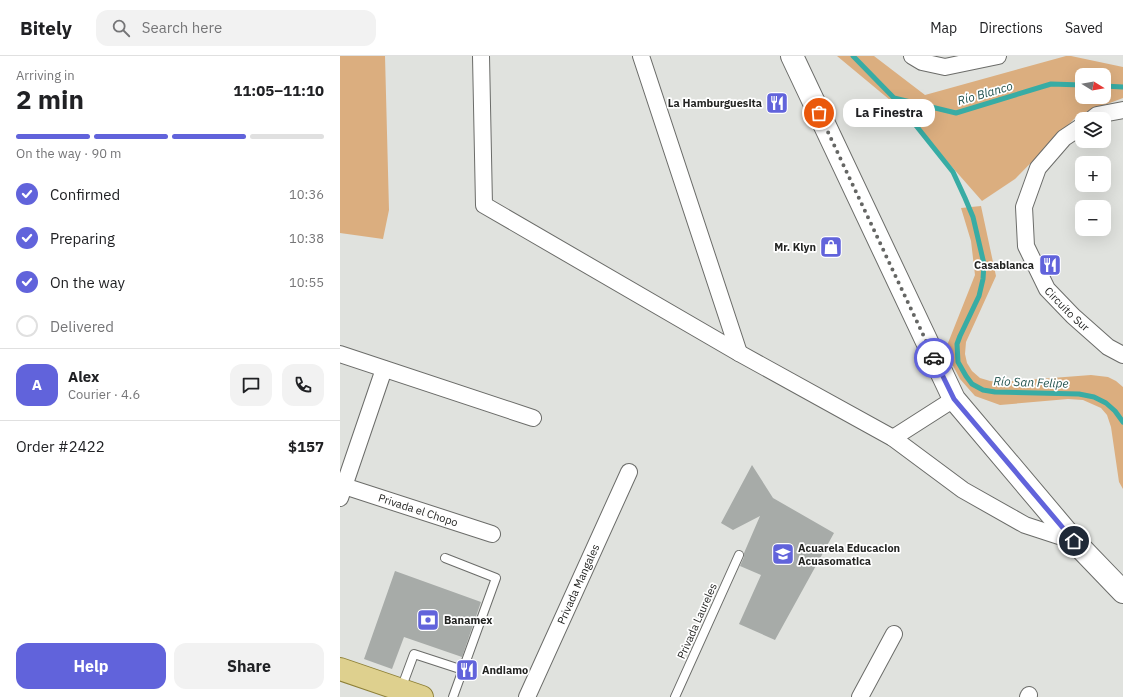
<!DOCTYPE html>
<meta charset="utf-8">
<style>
body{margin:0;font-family:"IBM Plex Sans",sans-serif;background:#f2f2f2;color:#202124;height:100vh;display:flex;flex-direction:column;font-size:15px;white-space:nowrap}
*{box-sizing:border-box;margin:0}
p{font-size:13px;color:#757577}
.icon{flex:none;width:22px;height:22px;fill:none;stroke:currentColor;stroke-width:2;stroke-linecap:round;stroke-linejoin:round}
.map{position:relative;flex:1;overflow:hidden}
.details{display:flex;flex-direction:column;background:#fff;width:340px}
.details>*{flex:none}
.needle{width:26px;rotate:101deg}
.fabs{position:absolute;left:735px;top:12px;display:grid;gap:8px}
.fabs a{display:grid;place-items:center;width:36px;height:36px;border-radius:8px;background:#fff;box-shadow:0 4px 16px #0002;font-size:20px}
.pin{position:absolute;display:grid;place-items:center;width:34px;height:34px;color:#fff;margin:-17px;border:2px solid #fff;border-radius:50%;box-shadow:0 1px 4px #0007}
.courier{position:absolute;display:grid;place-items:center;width:40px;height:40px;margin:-20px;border:3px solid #6163db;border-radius:50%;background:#fff;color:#222;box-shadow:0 1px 5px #0007}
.bubble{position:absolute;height:28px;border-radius:12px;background:#fff;box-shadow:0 4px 16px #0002;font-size:13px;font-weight:700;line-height:28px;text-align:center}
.summary em{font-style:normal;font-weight:700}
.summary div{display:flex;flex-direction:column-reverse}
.summary{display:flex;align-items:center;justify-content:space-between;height:68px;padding:0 16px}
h1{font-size:26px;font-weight:700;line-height:30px}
.bar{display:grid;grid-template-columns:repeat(4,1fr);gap:6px 4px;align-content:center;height:48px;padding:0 16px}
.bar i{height:5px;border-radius:3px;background:#e0e0e0}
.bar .current{background:#6163db}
.bar p{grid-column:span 4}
.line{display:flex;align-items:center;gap:10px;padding:0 16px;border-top:1px solid #e0e0e0}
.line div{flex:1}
.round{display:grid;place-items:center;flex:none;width:42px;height:42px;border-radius:12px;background:#f2f2f2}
ol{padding:0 16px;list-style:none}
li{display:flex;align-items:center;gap:12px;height:44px}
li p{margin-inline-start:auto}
li .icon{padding:4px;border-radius:50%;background:#6163db;color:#fff;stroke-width:4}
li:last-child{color:#757577}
li i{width:22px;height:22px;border:2px solid #e0e0e0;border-radius:50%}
.cta{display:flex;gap:8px;margin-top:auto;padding:8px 16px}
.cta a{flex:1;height:46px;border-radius:12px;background:#6163db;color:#fff;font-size:16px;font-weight:700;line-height:46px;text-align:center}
.cta a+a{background:#f2f2f2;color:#202124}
header{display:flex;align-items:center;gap:24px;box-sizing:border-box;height:56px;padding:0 20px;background:#fff;border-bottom:1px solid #e0e0e0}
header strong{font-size:19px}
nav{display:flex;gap:22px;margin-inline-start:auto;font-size:14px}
.search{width:280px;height:36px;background:#f2f2f2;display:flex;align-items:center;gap:10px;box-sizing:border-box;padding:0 14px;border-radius:12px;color:#757577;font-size:15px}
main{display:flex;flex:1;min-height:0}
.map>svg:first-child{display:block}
.green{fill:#dbae7f;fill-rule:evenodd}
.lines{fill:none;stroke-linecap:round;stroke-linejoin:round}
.stream{stroke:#38aca4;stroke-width:5}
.building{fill:#a7aba8}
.lane-casing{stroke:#6b6c69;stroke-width:10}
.street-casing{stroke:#6b6c69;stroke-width:18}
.secondary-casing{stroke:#6b6c69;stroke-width:24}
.primary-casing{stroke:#8e8037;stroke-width:24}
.lane{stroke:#fff;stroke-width:8}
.street{stroke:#fff;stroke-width:16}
.secondary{stroke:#fff;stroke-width:22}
.primary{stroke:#ded08e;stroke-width:22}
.done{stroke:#656664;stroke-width:4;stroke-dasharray:0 7.2}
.route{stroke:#6163db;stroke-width:5}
.labels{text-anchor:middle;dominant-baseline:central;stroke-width:3.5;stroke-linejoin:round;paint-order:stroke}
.poi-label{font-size:11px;font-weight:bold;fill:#232422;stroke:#fff;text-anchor:end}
.street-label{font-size:11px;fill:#232422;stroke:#fff}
.water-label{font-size:12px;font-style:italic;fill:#235450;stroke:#fff}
</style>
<header>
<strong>Bitely</strong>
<div class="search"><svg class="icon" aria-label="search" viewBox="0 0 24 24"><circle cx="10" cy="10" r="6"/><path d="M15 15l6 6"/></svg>Search here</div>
<nav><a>Map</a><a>Directions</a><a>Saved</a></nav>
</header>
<main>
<section class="details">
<div class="summary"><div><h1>2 min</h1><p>Arriving in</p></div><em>11:05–11:10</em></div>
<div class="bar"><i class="current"></i><i class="current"></i><i class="current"></i><i></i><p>On the way · 90 m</p></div>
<ol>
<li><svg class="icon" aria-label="check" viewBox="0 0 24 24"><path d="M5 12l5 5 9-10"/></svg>Confirmed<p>10:36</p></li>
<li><svg class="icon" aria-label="check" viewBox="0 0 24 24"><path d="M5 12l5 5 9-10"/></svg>Preparing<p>10:38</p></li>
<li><svg class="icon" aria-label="check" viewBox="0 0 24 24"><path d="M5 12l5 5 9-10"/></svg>On the way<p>10:55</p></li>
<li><i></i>Delivered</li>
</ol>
<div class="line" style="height:72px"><b class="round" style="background:#6163db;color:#fff">A</b><div><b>Alex</b><p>Courier · 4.6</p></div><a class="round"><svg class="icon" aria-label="chat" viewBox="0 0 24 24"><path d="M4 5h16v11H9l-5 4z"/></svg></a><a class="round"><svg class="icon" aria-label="phone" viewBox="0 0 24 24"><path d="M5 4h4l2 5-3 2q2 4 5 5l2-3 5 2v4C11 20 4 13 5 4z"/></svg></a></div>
<div class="line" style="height:52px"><div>Order #2422</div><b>$157</b></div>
<div class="cta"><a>Help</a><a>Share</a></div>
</section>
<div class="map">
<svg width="783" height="641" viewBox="0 0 783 641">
<rect width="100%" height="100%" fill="#e0e2de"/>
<!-- green -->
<path class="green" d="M0,0H45L49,154L43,183L0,177Z
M497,0H534L585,39L726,0H731L783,11V42L738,59L675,123L642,145L562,54ZM742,19H764V41H742Z
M641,150L656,220L626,286L625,298L627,307L632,315L640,322L650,325L660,326L751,319L768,321L776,325L783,331V433L779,426L771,371L767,359L761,352L743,344L728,343L660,349L635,340L620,323L610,304L608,287L635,219L631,185L621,152Z"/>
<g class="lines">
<!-- stream -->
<path class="stream" d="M513,0L554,42L613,116L625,142L633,161L644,208L643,223L639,240L620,280L617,288L618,306L626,320L632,328L643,334L655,336L739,338L754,341L766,347L775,355L783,366
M764,30L783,31
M554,42L616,57L711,28L742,29"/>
</g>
<!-- building -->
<path class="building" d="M412,409L433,442L494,477L435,584L399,568L421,519L400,510L404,501V497L420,460L393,474L381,467Z
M55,515L141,546L122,601L64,581L52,613L24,603Z"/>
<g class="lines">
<!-- lane casing -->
<g class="lane-casing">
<path id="lane" d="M105,502L156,522L113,641
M61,633L74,598L123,614
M335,641L399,499"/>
</g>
<!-- street casing -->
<g class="street-casing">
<g id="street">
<path d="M141,0L144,149L399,297L553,382L623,434L685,469L734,485"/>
<path d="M301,0L399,297"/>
<path d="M572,0L582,6L605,11L658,0"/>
<path d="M752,63L757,59L783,54"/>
<path id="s1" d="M742,70L724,82L698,112L684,151L686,190L707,233L733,260L768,291L783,299"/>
<path d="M0,298L193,362"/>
<path d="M553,382L614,343"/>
<path id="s2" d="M4,430L152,478"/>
<path d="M0,442L44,313"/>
<path id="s3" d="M187,641L289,416"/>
<path d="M520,641L554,578"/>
<path d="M688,641L689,639"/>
</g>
</g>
<!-- secondary casing -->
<g class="secondary-casing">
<path id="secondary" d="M452,0L614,343L734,485L783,536"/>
</g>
<!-- primary casing -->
<g class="primary-casing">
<path id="primary" d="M0,613L82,641"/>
</g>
<!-- lane -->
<use href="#lane" class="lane"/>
<!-- street -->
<use href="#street" class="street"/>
<!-- secondary -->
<use href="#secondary" class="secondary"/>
<!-- primary -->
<use href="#primary" class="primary"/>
</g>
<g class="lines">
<!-- done -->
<path class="done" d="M479,57L594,302"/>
<!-- route -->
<path class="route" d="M594,302L614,343L734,485"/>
</g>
<!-- icons -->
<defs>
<g id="restaurant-square" transform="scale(1.15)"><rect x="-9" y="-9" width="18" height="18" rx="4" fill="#6163db" stroke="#fff"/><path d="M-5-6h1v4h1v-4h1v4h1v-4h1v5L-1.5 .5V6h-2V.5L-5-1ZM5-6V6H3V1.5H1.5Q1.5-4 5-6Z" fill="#fff"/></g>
<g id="shop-square" transform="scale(1.15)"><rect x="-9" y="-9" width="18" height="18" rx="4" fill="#6163db" stroke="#fff"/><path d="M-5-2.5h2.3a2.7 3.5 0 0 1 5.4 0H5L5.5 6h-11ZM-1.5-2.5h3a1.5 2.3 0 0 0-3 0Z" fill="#fff"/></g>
<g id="school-square" transform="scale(1.15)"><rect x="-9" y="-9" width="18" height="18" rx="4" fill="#6163db" stroke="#fff"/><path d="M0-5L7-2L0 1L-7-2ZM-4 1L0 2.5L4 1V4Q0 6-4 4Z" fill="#fff"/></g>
<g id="bank-square" transform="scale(1.15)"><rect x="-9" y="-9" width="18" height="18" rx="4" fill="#6163db" stroke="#fff"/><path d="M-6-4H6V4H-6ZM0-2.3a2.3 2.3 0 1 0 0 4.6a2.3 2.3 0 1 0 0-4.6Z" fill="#fff"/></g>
</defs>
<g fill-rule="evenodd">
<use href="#restaurant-square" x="437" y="47"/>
<use href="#shop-square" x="491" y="191"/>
<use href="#restaurant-square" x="710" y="209"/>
<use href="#school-square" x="443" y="498"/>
<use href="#bank-square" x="88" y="564"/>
<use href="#restaurant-square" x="127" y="614"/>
</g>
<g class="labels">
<!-- poi labels -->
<g class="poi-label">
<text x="422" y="47">La Hamburguesita</text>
<text x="476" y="191">Mr. Klyn</text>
<text x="694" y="209">Casablanca</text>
<text x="458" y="492" text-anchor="start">Acuarela Educacion<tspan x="458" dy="13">Acuasomatica</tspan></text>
<text x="104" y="564" text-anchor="start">Banamex</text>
<text x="142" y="614" text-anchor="start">Andiamo</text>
</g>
<!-- street labels -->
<g class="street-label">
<text stroke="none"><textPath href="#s1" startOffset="218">Circuito Sur</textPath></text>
<text stroke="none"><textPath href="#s2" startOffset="78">Privada el Chopo</textPath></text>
<text stroke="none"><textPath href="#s3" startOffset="124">Privada Mangales</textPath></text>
<text transform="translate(357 565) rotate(-66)">Privada Laureles</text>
</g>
<!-- water labels -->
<g class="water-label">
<text transform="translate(645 37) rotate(-16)">Río Blanco</text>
<text transform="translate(691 326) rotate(2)">Río San Felipe</text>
</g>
</g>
</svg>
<div class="fabs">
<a><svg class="needle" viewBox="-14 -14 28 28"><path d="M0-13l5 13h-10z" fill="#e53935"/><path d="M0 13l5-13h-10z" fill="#757577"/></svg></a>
<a><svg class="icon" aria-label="layers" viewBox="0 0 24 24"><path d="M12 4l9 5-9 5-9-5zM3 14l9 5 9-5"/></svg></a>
<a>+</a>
<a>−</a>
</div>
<div class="pin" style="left:479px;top:57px;background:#ea580c"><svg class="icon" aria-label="bag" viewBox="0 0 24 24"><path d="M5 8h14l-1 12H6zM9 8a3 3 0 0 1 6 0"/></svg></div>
<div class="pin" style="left:734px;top:485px;background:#1f2937"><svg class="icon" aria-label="home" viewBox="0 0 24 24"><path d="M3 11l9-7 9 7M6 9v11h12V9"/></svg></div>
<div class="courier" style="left:594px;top:302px"><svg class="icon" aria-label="car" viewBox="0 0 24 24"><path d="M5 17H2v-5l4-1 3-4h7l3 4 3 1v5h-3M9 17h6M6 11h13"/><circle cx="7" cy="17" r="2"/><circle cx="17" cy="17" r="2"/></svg></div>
<div class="bubble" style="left:503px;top:43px;width:92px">La Finestra</div>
</div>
</main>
